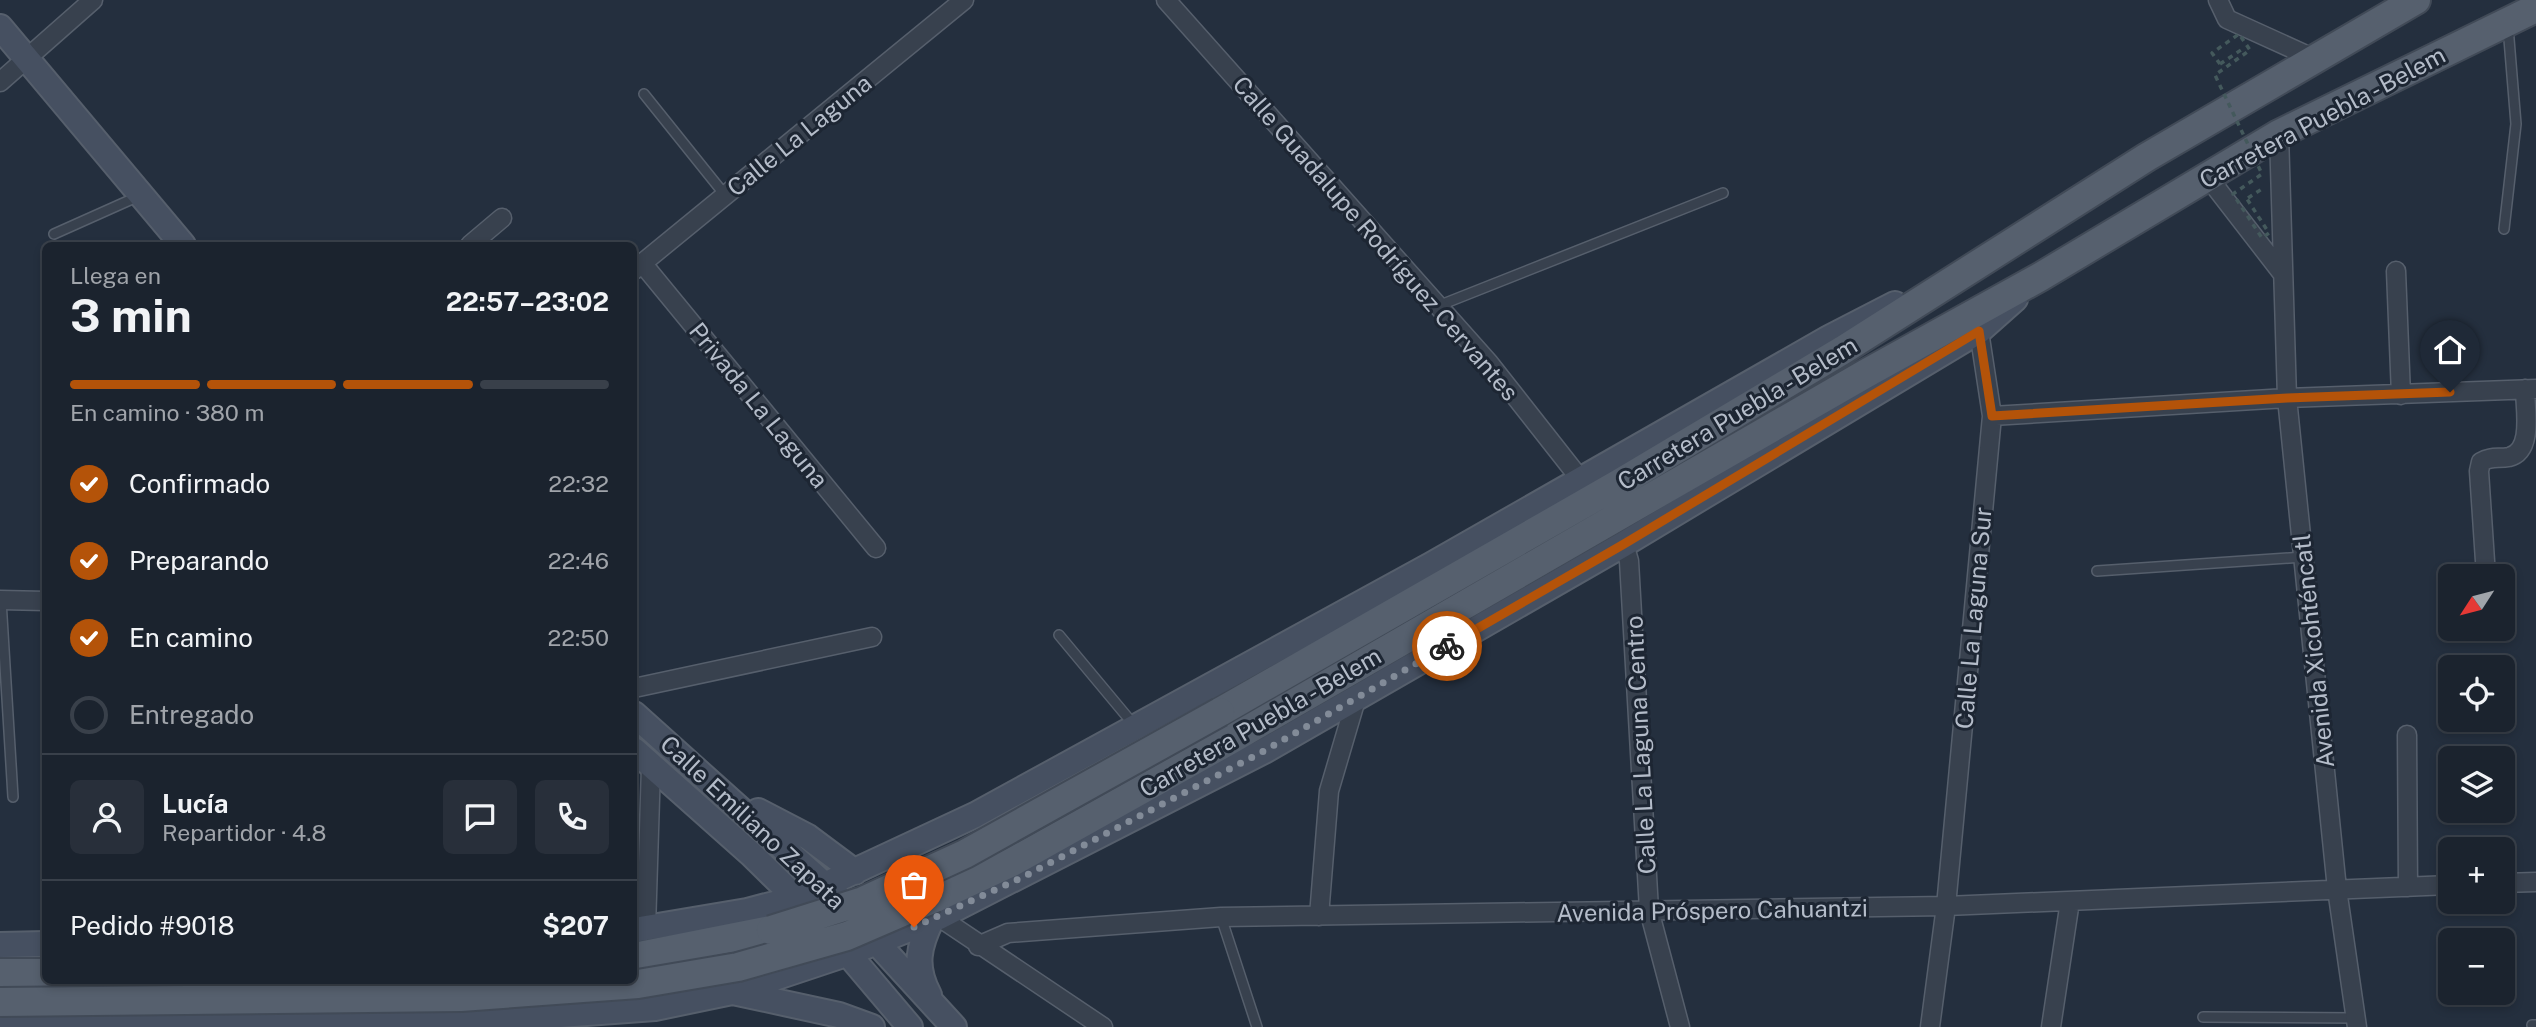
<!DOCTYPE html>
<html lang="es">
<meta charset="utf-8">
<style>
body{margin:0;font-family:"Public Sans",sans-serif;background:#282f3a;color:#f1f3f6;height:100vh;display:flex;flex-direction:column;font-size:26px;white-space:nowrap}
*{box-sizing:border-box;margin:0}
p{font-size:23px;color:#a0a4aa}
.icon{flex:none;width:38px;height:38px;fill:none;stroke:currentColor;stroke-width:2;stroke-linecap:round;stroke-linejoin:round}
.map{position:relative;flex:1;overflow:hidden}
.side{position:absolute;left:42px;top:242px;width:595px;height:742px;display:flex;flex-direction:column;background:#1b232e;border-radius:10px;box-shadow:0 4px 10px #0003,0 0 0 2px #39404a}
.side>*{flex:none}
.needle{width:46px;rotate:234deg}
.fabs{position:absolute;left:2438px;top:564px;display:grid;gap:14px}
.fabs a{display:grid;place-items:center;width:77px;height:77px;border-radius:10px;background:#1b232e;box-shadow:0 4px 10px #0003,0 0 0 2px #39404a;font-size:35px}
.pin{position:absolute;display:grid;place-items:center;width:60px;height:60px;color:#fff;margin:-72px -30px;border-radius:50% 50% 50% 0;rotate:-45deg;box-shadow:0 0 7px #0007}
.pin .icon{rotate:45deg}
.courier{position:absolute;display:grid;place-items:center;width:70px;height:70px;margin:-35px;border:5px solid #b45309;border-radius:50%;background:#fff;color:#222;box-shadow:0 2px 9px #0007}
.head em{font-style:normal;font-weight:700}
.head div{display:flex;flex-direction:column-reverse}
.head{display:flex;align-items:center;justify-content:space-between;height:119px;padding:0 28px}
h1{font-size:46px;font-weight:700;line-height:52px}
.bar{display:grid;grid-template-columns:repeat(4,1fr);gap:10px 7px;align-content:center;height:84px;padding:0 28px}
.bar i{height:9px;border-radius:5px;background:#39404a}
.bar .on{background:#b45309}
.bar p{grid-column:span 4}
.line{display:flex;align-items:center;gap:18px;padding:0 28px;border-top:2px solid #39404a}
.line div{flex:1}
.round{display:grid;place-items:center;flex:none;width:74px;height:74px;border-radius:10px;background:#282f3a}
ol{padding:0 28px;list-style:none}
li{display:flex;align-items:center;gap:21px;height:77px}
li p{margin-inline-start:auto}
li .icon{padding:7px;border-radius:50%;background:#b45309;color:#fff;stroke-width:4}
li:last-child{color:#a0a4aa}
li i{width:38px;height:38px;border:4px solid #39404a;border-radius:50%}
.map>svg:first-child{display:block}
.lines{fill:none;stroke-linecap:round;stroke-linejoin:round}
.lane-casing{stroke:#565f6c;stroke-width:12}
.street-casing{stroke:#565f6c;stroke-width:21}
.secondary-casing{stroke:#565f6c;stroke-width:28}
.primary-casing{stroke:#414a57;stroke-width:32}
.path{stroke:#44595c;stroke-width:3.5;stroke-dasharray:5 5;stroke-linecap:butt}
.lane{stroke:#38414e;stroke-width:9}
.street{stroke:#38414e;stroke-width:18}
.secondary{stroke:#465061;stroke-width:24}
.primary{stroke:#56606e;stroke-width:28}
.primary-bridge-casing{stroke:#414a57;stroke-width:32;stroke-linecap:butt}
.path-bridge{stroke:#44595c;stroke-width:3.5;stroke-dasharray:5 5;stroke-linecap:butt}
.primary-bridge{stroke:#56606e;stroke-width:28}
.done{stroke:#828b98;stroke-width:7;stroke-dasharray:0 12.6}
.route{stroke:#b45309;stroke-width:9}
.labels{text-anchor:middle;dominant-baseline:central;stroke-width:6;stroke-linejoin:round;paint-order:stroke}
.street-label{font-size:24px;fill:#b4bcc9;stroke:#1d2633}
</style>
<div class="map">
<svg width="2536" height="1027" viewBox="0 0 2536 1027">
<rect width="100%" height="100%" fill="#242f3e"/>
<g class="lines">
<!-- lane casing -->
<g class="lane-casing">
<path id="lane" d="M644,94L725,195
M2504,229L2516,124L2508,27
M54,234L139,196
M1438,306L1723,193
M2097,571L2303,557
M1,600L13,797
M1059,635L1134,725
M1221,917L1257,1027
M2203,1017L2356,1018
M2532,1025H2536"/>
</g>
<!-- street casing -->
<g class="street-casing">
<path id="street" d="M1166,0L1489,363L1581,480
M2218,0L2227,19L2315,59
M0,82L93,0
M2279,134L2287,398L2337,889L2357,1027
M2207,176L2282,273
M470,245L502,218
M642,263L876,548
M634,270L964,0
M2396,271L2401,395
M1992,416L2287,398L2536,389
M1624,544L1629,561L1649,910L1680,1027
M2486,576L2479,471L2481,462C2491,456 2498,459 2509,457C2534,451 2525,408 2525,389
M0,600L46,601
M634,688L872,637
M2407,735L2408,887
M2502,883L2536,882
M1319,916L1329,791L1357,696
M939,917L1103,1027
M646,928L651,766
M978,946L1008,933L1221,917L1946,906L2450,885
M1930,1027L1946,906L1992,416L1979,331
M2051,1027L2070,901"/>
</g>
<!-- secondary casing -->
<g class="secondary-casing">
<path id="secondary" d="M0,27L183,245
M634,714L837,896
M634,750L751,854L806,908
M758,811L808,837L855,872
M634,930L747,911L797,898L975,815L1431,565L1829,338L1895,304
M867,932L954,1027
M838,942L910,1027
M0,945L46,944
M733,992L839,1015L872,1027
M929,995C914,967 918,947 932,919
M0,1025L519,1018L655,1008L732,992L849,953L939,917L1264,751L1624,544L1979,331L2015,299"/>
</g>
<!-- primary casing -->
<g class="primary-casing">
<path id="primary" d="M1220,712L1620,483L1843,350L2147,157L2416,0
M935,898L1012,862L1232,739L1865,374L2040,277L2279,134L2536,8
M634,957L771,930
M0,973H46"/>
</g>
<!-- path -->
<path class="path" d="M2220,64L2244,48
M2248,198L2262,189"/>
<!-- lane -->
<use href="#lane" class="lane"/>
<!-- street -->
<use href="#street" class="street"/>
<!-- secondary -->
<use href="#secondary" class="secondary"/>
<!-- primary -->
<use href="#primary" class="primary"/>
<!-- primary-bridge casing -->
<g class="primary-bridge-casing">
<path id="primary-bridge" d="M771,930L863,901L965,854L1220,712
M0,1002L461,997L638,984L738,967L847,936L935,898"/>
</g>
<!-- path-bridge -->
<path class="path-bridge" d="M2220,64L2212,53L2239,34L2250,50L2215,75L2262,174L2233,194L2262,238L2269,233L2247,199"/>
<!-- primary-bridge -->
<use href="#primary-bridge" class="primary-bridge"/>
</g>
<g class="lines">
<!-- done -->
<path class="done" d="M914,927L1021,878L1264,751L1447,646"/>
<!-- route -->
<path class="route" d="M1447,646L1624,544L1979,331L1992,416L2287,398L2450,392"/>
</g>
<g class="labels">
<!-- street labels -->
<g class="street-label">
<text transform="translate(2322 117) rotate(-28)">Carretera Puebla - Belem</text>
<text transform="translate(799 135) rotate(-39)">Calle La Laguna</text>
<text transform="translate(1376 238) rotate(49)">Calle Guadalupe Rodríguez Cervantes</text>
<text transform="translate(759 405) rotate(51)">Privada La Laguna</text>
<text transform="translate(1737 413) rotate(-31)">Carretera Puebla - Belem</text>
<text transform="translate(1973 618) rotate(-85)">Calle La Laguna Sur</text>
<text transform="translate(2313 651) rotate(-96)">Avenida Xicohténcatl</text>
<text transform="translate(1260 722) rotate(-30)">Carretera Puebla - Belem</text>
<text transform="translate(1640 745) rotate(-93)">Calle La Laguna Centro</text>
<text transform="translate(753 822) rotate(43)">Calle Emiliano Zapata</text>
<text transform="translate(1712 910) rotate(-1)">Avenida Próspero Cahuantzi</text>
</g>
</g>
</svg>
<div class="fabs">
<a><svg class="needle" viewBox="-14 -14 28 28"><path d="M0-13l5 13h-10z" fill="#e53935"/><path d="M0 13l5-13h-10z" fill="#a0a4aa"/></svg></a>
<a><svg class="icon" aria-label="locate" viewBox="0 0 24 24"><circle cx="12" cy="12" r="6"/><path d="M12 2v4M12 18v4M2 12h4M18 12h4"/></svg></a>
<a><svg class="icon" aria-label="layers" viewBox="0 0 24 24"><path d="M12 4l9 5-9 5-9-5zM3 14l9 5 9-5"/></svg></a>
<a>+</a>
<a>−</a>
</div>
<div class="pin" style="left:914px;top:927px;background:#ea580c"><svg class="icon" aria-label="bag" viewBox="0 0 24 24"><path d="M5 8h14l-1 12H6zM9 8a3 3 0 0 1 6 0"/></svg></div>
<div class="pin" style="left:2450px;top:392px;background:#1f2937"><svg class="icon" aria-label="home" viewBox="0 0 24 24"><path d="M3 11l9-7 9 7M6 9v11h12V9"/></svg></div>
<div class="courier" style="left:1447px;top:646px"><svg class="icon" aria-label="bike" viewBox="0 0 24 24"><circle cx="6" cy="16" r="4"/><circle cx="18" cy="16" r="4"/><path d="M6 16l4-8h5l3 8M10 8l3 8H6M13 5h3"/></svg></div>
<section class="side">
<div class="head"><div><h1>3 min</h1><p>Llega en</p></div><em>22:57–23:02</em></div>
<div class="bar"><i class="on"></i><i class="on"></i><i class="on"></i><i></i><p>En camino · 380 m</p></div>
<ol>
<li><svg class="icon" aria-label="check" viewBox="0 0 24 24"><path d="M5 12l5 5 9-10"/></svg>Confirmado<p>22:32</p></li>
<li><svg class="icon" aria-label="check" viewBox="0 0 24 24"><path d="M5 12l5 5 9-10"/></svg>Preparando<p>22:46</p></li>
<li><svg class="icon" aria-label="check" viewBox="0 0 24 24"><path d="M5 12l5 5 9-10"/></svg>En camino<p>22:50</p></li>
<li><i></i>Entregado</li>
</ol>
<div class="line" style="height:126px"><a class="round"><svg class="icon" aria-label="person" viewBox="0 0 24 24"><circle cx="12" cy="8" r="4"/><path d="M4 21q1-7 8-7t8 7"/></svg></a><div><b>Lucía</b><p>Repartidor · 4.8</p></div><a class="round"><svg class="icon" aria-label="chat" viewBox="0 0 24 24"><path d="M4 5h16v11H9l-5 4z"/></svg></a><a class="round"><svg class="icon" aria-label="phone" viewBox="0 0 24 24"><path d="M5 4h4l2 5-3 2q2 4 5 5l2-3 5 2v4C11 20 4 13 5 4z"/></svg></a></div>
<div class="line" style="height:91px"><div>Pedido #9018</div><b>$207</b></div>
</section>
</div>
